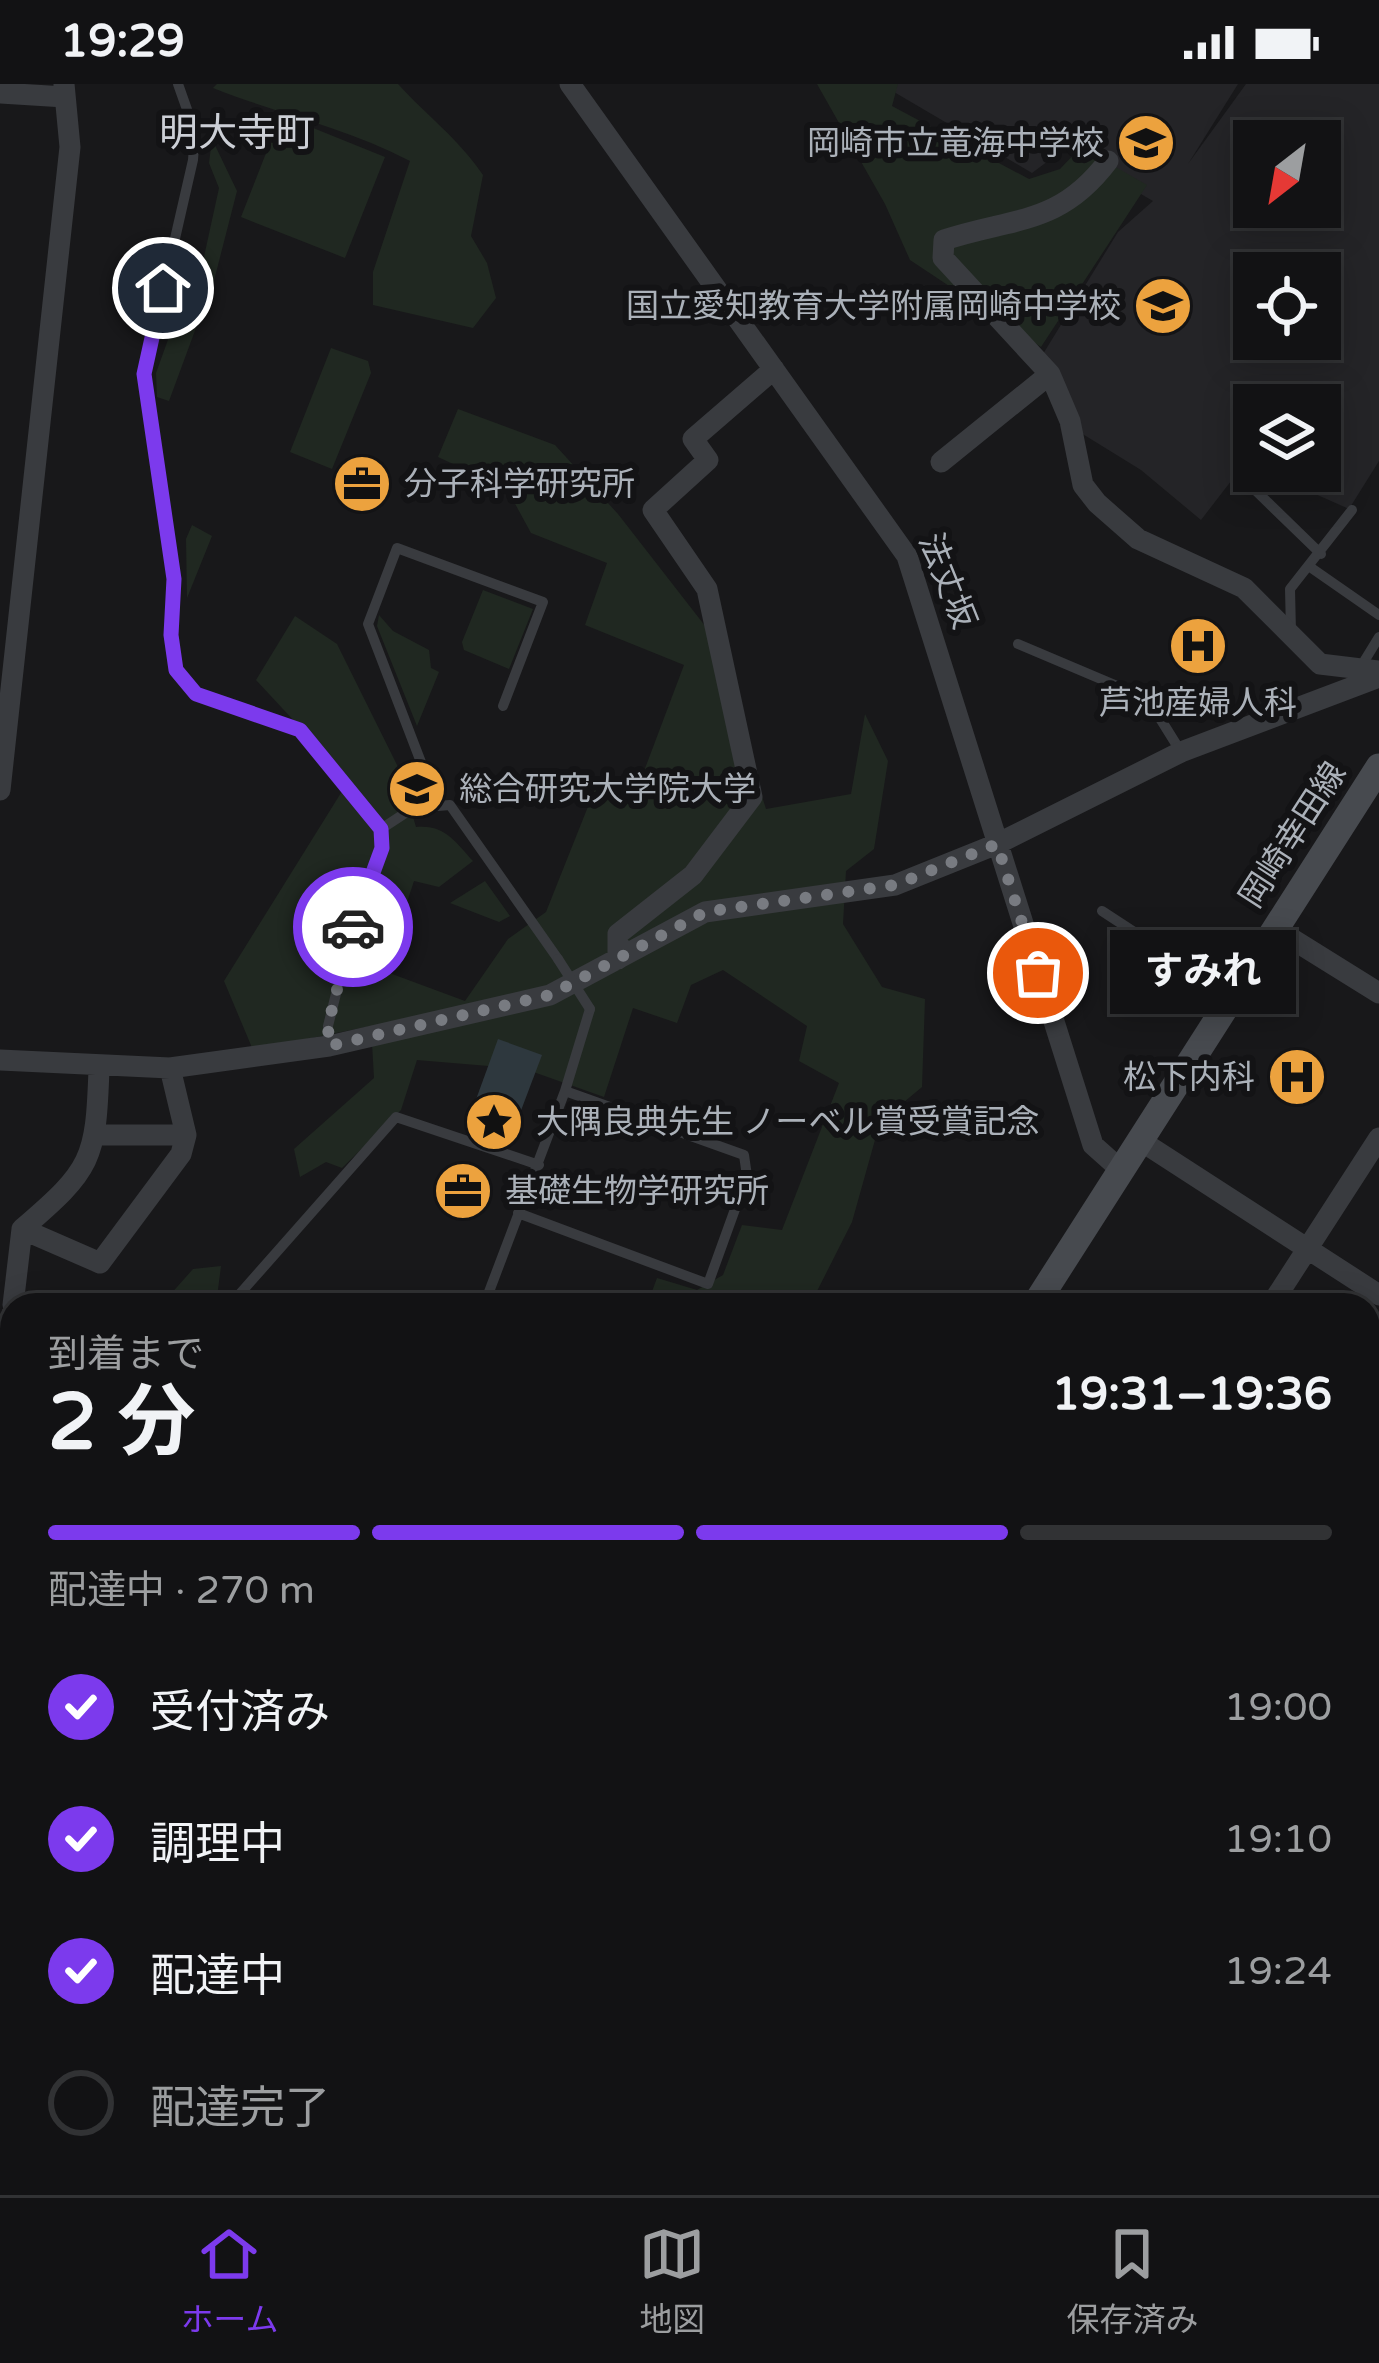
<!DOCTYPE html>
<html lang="ja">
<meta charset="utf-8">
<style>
body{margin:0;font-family:"Varela Round","Noto Sans JP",sans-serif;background:#1b1b1d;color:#f1f3f6;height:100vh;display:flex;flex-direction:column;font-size:45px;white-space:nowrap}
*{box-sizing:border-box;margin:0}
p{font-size:39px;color:#9c9ea0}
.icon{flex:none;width:66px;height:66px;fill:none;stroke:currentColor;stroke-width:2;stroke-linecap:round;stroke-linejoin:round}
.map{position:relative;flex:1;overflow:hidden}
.drawer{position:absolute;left:0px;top:1209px;width:1380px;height:903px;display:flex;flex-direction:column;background:#121214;border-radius:36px 36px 0 0;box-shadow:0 6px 30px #0003,0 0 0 3px #313234}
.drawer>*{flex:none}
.needle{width:78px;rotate:211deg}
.buttons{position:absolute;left:1233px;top:36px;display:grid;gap:24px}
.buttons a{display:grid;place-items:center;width:108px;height:108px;border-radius:0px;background:#121214;box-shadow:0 6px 30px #0003,0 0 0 3px #313234;font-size:60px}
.pin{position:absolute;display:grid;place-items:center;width:102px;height:102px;color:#fff;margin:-51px;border:6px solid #fff;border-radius:50%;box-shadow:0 3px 12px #0007}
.courier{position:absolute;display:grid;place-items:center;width:120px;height:120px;margin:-60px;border:9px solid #7c3aed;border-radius:50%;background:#fff;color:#222;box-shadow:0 3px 15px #0007}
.bubble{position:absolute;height:84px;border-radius:0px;background:#121214;box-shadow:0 6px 30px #0003,0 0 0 3px #313234;font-size:39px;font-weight:700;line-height:84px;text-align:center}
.overview em{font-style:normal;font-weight:700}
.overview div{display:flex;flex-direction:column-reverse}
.overview{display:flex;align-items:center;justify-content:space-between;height:204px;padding:0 48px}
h1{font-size:78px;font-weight:700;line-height:90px}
.bar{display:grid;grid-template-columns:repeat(4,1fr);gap:18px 12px;align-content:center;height:144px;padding:0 48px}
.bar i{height:15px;border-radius:9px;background:#313234}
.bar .current{background:#7c3aed}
.bar p{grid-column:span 4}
ol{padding:0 48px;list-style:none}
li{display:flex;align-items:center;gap:36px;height:132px}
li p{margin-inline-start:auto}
li .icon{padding:12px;border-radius:50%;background:#7c3aed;color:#fff;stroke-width:4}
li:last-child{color:#9c9ea0}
li i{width:66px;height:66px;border:6px solid #313234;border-radius:50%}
.status{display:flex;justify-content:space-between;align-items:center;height:84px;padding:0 60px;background:#121214;direction:ltr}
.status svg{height:33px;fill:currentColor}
.dock{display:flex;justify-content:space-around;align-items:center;height:168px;border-top:3px solid #313234;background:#121214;font-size:33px;color:#9c9ea0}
.dock a{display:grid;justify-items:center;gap:6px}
.dock .current{color:#7c3aed}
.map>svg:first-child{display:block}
.built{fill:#242427;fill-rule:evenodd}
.green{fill:#202821}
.water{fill:#2e383e}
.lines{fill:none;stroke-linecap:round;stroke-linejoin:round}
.path{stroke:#3f4246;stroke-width:3;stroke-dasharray:6 9;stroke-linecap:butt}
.service{stroke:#393b3f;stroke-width:10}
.minor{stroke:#393b3f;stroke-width:21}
.secondary{stroke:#474a4f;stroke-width:27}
.rail{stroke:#4c4f54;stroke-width:6;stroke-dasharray:15 12;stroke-linecap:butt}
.service-bridge{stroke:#393b3f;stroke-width:10}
.done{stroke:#787b81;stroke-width:12;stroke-dasharray:0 21.6}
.route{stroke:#7c3aed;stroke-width:15}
.labels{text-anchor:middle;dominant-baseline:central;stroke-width:12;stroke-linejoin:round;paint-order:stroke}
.poi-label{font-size:33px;fill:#abb1b9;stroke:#131315;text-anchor:start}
.street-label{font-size:33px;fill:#abb1b9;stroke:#131315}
.quarter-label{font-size:39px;fill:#cccfd6;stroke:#131315}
</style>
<div class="status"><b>19:29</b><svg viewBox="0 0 49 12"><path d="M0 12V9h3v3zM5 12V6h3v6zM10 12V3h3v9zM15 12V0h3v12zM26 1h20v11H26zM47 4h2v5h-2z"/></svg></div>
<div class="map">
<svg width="1379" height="2111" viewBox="0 0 1379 2111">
<rect width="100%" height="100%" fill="#18181a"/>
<!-- built -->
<path class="built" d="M894,0H1238L1188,80L1246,0H1379V377L1349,425L1264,387H1320V321H1254V382L1245,379L1201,436L1141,386L1081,349L1043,270L1118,148L1153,117L1108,91L1099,78L1101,67L1083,51L1032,89L894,8ZM1254,57H1320V123H1254ZM1254,189H1320V255H1254Z"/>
<!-- green -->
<path class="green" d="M217,0H398C428,33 457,53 483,91L471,152L487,179L496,214L473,244L373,221V188L410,77C345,43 281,31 213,4Z
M817,0H898L892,22L1029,95L1060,85L1081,63L1147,101L1041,263L910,176L885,120Z
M281,31L385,73L345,174L241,133Z
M212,55L237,107L208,220L195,214L219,104L209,79Z
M179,225L200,233L169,317L157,313L156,289Z
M331,264L368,277L371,289L332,385L290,368Z
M458,325L555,361L618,430L709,547L766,725L851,710L865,630L888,677L874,765L846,787L843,840L882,903L925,915L922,1003L880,1038L852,1138L810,1221H647L657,1194L697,1206L723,1191L742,1141L782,1146L839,999L799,977L807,942L723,886L691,901L677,939L633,924L604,1013L525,985L417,976L401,1026L342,1084L326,1078L300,1093L294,1065L374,994L371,942L253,966L224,897L349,696L256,596L295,532L337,560L399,685L416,743C444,740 455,757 473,777L439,803L414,797L384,887L465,917L508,855L546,828L595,705L632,719L684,581L585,541L607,479L531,449L507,405L438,373Z
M192,441L212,452L187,514L186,455Z
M483,506L533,525L509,585L464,566L462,558Z
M379,531L393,547L429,566L431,584L439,588L417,642L377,542Z
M485,797L510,832L499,838L450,819Z
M221,1182L216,1221H161L193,1185Z"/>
<!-- water -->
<path class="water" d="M498,955L542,971L517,1037L474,1021Z"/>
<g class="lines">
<!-- path -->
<path class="path" d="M169,2111L173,2105"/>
<!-- service -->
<path class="service" d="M178,0L195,48L193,76L144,290L174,495L171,551L176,586L196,610L300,646L381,745L382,764L359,817L328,942L329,962
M1253,404L1321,470
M1310,483L1379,531
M1291,548L1290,505L1352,426
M1018,560L1148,615L1181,668
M1360,584L1379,553
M428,720L429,699L368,540L397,464L543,518L503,622
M381,745L413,724L450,721L558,875
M1102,827L1229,910
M518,1129L708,1200L747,1092L744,1071L565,1007
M230,1221L396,1033L539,1081
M484,1221L565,1007L590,925
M218,2100L238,2111
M432,2100L459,2111
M485,2100L501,2111L535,2100
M972,2100L975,2111"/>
<!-- minor -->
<path class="minor" d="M570,0L907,472L1093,1061L1121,1086
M0,9L65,13
M1108,77C1059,142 1013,133 944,156L943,174L1050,290L1070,337L1083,401L1097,419L1138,455L1244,504L1320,580L1379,587
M941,378L1050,290
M0,706L70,63L64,0
M1276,845L1379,909
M618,875V850L693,791L752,713L707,505L653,426L708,376L693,355L774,285
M0,976L170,984L329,962L550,911L705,828L895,801L997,760L1181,668L1379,593
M97,1051H186
M1141,1057L1379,1211
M22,1145L100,1179L181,1070L186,1051L170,984
M13,1221L22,1145C92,1085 96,1076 99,984
M1271,1221L1379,1054
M0,1255L9,1256L12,1230
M1368,1351L1379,1358
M0,1419L12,1421
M1368,1532L1379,1523
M0,1630L10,1619
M1368,1644L1379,1657
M0,1763L12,1773
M1368,1854L1379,1867
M0,1945L12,1954
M0,2038L12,2023
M1368,2054L1379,2061
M593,2100V2111
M1124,2100L1134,2111
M673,2111L687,2100
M731,2111L734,2100
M1360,2111L1361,2100"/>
<!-- secondary -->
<path class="secondary" d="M1035,1221L1379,683
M1368,1956L1379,1953
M13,2100L32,2111
M201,2111L207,2100
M907,2111L927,2100"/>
<!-- rail -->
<path class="rail" d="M0,1889L12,1898
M338,2100L361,2111
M368,2100L391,2111"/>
<!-- service-bridge -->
<path class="service-bridge" d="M558,875L590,925"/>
</g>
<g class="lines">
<!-- done -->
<path class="done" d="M353,843L328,941L329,962L550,911L705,828L895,801L997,760L1038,889"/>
<!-- route -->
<path class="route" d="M163,204L144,290L174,495L171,551L176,586L196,610L300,646L381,745L382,764L353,843"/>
</g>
<!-- icons -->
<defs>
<g id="school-disc" transform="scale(3)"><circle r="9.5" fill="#eca23e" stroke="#131315"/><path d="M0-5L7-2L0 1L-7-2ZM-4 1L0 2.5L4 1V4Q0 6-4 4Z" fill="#111"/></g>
<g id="office-disc" transform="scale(3)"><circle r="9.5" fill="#eca23e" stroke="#131315"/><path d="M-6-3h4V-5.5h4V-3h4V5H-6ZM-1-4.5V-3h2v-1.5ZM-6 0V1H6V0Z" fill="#111"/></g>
<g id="hospital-disc" transform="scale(3)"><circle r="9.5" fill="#eca23e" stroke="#131315"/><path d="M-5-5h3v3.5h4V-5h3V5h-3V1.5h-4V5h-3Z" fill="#111"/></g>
<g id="university-disc" transform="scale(3)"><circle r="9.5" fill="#eca23e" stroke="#131315"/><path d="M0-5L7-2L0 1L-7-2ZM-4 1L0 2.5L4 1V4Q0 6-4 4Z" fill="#111"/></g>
<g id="sight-disc" transform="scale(3)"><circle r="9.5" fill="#eca23e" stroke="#131315"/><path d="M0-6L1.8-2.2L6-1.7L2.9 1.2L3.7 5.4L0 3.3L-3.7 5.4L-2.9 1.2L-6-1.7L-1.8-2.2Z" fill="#111"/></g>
</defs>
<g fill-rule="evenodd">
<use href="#school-disc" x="1146" y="59"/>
<use href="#school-disc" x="1163" y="222"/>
<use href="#office-disc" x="362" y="400"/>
<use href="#hospital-disc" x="1198" y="562"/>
<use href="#university-disc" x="417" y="705"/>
<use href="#hospital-disc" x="1297" y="993"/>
<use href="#sight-disc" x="494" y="1038"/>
<use href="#office-disc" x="463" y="1107"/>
</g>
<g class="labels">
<!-- poi labels -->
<g class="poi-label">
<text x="1104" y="59" text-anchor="end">岡崎市立竜海中学校</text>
<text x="1121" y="222" text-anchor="end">国立愛知教育大学附属岡崎中学校</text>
<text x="404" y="400">分子科学研究所</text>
<text x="1198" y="619" text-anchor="middle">芦池産婦人科</text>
<text x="459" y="705">総合研究大学院大学</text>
<text x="1255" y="993" text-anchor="end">松下内科</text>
<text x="536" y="1038">大隅良典先生 ノーベル賞受賞記念</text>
<text x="505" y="1107">基礎生物学研究所</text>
</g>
<!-- street labels -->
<g class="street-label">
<text transform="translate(947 497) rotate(68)">法丈坂</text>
<text transform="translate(1293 751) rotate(-57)">岡崎幸田線</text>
</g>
<!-- quarter labels -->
<g class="quarter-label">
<text x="237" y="49">明大寺町</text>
</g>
</g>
</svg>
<div class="buttons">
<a><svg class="needle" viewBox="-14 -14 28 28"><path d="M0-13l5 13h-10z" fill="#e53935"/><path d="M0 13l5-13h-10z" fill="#9c9ea0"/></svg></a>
<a><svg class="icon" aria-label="locate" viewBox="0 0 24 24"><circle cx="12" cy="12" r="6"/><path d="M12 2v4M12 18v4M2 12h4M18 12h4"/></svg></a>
<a><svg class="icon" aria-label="layers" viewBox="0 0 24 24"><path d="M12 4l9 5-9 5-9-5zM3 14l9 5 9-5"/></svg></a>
</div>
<div class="pin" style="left:1038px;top:889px;background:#ea580c"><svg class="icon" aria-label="bag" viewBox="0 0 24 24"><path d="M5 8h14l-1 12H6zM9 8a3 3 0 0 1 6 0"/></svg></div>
<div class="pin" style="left:163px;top:204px;background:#1f2937"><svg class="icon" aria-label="home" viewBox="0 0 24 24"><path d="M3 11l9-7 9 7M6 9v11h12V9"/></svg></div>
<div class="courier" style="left:353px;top:843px"><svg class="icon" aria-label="car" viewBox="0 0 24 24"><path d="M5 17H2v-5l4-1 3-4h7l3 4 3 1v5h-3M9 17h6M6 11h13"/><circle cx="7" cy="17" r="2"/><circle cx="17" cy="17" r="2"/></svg></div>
<div class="bubble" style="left:1110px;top:846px;width:186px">すみれ</div>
<section class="drawer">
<div class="overview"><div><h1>2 分</h1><p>到着まで</p></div><em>19:31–19:36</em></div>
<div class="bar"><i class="current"></i><i class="current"></i><i class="current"></i><i></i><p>配達中 · 270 m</p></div>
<ol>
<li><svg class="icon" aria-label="check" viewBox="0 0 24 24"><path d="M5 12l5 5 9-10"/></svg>受付済み<p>19:00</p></li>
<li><svg class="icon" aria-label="check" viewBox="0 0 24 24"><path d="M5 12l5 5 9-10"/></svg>調理中<p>19:10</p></li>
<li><svg class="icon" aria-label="check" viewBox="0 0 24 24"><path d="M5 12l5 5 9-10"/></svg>配達中<p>19:24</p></li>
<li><i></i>配達完了</li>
</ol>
</section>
</div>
<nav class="dock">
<a class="current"><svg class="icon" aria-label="home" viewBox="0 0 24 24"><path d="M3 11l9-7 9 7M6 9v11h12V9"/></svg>ホーム</a>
<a><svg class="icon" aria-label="map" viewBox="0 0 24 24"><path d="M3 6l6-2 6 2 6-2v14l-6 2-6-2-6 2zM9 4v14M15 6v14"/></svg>地図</a>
<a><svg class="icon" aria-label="saved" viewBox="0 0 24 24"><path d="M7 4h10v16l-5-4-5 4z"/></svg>保存済み</a>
</nav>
